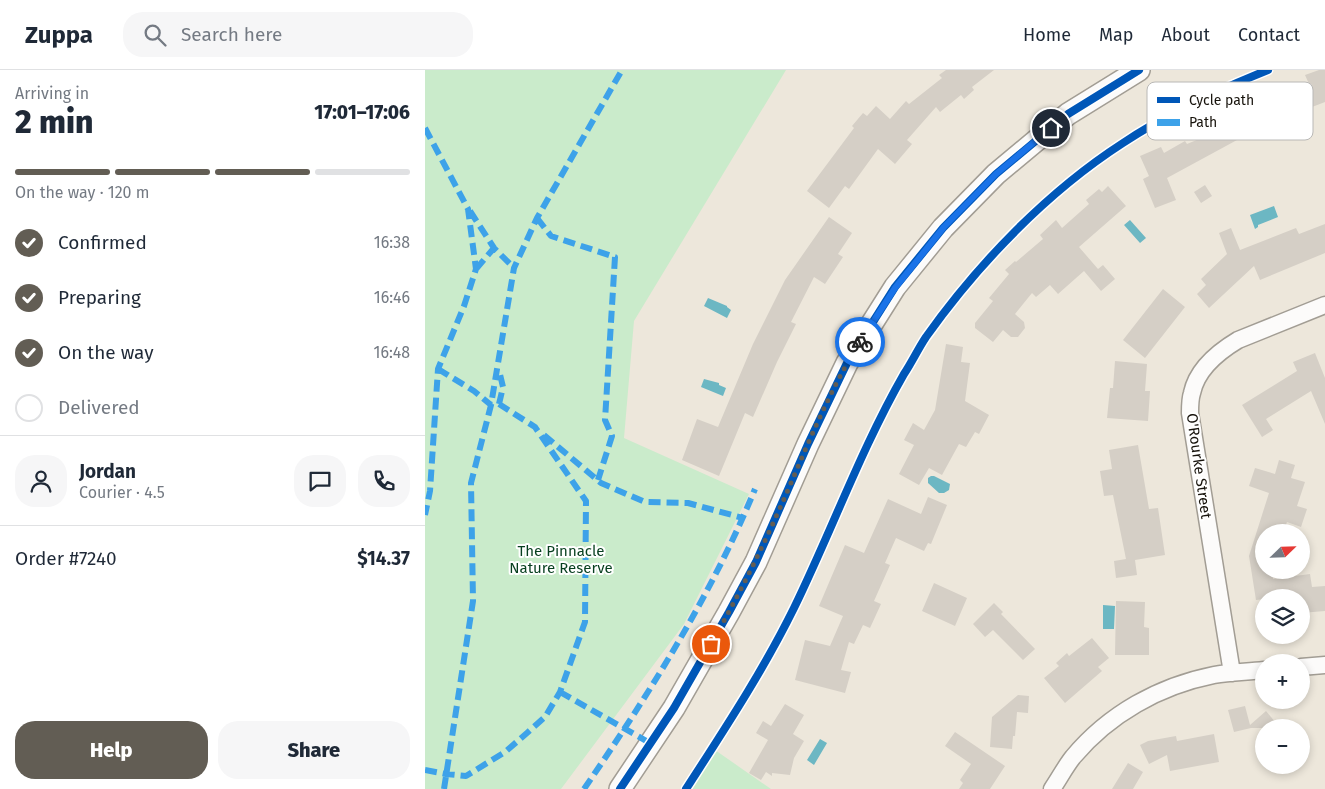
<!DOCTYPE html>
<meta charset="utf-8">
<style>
body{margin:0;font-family:"Fira Sans",sans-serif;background:#f6f6f7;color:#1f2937;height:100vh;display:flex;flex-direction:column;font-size:19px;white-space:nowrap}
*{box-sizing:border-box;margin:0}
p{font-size:16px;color:#747a83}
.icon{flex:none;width:28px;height:28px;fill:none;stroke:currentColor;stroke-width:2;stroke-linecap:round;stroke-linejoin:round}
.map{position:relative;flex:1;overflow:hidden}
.side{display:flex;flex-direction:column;background:#fff;width:425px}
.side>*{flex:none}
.needle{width:32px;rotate:67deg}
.controls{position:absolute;left:830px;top:454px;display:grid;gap:10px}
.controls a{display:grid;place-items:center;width:55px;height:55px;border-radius:50%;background:#fff;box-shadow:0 2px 8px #0003;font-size:25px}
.pin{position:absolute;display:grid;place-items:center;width:42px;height:42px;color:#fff;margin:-21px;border:2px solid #fff;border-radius:50%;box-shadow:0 1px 5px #0007}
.courier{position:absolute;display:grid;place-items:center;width:50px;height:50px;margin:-25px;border:4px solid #1a73e8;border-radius:50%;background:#fff;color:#222;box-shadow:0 1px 6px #0007}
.head em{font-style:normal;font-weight:800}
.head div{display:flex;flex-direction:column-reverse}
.head{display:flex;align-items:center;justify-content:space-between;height:85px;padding:0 15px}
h1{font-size:32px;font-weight:800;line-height:38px}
.bar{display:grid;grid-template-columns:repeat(4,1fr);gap:8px 5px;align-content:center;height:60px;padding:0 15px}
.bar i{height:6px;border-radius:4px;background:#e0e1e3}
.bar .selected{background:#625d54}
.bar p{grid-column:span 4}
.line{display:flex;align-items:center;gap:12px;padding:0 15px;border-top:1px solid #e0e1e3}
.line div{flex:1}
.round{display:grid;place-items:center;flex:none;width:52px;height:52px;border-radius:20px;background:#f6f6f7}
ol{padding:0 15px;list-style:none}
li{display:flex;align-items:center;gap:15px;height:55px}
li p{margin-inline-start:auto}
li .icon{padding:5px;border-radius:50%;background:#625d54;color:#fff;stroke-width:4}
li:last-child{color:#747a83}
li i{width:28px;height:28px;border:2px solid #e0e1e3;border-radius:50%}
.primary-button{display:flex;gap:10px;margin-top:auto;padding:10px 15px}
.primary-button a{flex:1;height:58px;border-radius:20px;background:#625d54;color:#fff;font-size:20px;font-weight:800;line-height:58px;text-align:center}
.primary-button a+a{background:#f6f6f7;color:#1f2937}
header{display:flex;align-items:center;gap:30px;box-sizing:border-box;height:70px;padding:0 25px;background:#fff;border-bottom:1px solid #e0e1e3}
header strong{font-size:24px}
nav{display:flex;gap:28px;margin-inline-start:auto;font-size:18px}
.search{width:350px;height:45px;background:#f6f6f7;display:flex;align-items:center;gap:12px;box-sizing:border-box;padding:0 18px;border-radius:20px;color:#747a83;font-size:19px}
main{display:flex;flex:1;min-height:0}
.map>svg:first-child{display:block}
.green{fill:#caebcb}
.water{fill:#6cb7c3}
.building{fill:#d5cfc6}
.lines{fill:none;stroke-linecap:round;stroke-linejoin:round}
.minor-casing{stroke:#a29d94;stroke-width:19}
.major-casing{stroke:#a29d94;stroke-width:24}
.minor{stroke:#fcfbfa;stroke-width:16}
.major{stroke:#fcfbfa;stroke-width:21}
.quiet{stroke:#3da2e9;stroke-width:6;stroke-dasharray:12 6;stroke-linecap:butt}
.cycleway-casing{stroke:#fff;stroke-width:11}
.cycleway{stroke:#0057b8;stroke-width:8}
.done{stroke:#625d54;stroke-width:5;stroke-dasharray:0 9}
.route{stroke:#1a73e8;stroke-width:6}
.labels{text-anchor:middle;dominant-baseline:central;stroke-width:4;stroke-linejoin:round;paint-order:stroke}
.street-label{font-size:15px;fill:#17130c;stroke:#fff}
.park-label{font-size:15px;fill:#073f1f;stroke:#fff}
.key{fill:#fff;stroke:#b9b8b6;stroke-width:1}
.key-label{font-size:14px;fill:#17130c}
</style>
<header>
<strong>Zuppa</strong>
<div class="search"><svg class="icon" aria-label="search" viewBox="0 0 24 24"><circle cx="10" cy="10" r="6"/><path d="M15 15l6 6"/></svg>Search here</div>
<nav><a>Home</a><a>Map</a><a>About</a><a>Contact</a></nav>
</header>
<main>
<section class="side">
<div class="head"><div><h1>2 min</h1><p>Arriving in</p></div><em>17:01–17:06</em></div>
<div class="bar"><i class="selected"></i><i class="selected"></i><i class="selected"></i><i></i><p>On the way · 120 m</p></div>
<ol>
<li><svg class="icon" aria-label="check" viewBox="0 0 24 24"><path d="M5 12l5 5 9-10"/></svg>Confirmed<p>16:38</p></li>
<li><svg class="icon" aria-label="check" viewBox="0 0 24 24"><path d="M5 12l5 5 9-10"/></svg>Preparing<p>16:46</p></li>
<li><svg class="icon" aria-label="check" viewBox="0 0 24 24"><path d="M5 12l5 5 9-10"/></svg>On the way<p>16:48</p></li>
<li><i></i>Delivered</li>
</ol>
<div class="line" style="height:90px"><a class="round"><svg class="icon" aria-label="person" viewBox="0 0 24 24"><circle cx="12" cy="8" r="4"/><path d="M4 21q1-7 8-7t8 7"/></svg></a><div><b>Jordan</b><p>Courier · 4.5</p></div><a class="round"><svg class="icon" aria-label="chat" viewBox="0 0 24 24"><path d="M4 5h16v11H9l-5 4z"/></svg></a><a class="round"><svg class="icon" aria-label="phone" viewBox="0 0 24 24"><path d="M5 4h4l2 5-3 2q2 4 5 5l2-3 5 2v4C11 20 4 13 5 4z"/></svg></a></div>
<div class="line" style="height:65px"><div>Order #7240</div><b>$14.37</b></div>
<div class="primary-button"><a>Help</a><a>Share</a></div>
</section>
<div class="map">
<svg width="900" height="719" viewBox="0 0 900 719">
<rect width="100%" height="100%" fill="#ede7db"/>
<!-- green -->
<path class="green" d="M0,0H361L209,251L199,368L324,424L259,554L136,719H0Z
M290,680L346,719H264Z"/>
<!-- water -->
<path class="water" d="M849,136L853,147L833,155V157L830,159L825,145Z
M705,150L721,168L715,173L699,155Z
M283,228L302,236V237L306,240L302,248L279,236Z
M279,309L294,313V315L301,318L298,326L276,317Z
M506,406H509L525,414L524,420L519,423H514L503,413V408Z
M678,535L690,536L689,559H678Z
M395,669L402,673L389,695L382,690Z"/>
<!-- building -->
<path class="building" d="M521,0H569L547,17L549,20L539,29L536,25L515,42L511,37L482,70L487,74L470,94L453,79L424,119L420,116L404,138L382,121L429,58L427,56L438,43L442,46L451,36L465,49L481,31L484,34L517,8L514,5Z
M894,0H900V32L874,42L876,47L838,61L836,57L742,108L751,130L730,138L718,109L724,106L715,86L736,77L739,83L760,71L762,74L810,54L808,50L868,25L866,21L884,14L880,5Z
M780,115L787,126L776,133L769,122Z
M683,116L701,136L654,177L673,199L678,195L690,209L676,221L659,201L633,224L625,215L611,227L607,223L590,244L599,252L600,258L593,267H586L578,260L568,272L550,258V253L568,231L564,228L584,204L580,200L590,191L591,192L618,169L615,165L631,150L637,158L664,134L661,130L674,119L677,122Z
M404,147L427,163L413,184L418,187L400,214L389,207L366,252L371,254L352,292L328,347L320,343L294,406L257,390L272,349L293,357L328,274L360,210Z
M900,154V183L835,210L829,196L784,238L772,224L781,215L776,209L802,184L794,163L806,158L815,180L871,158L874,164Z
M738,219L760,237L720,288L698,270Z
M521,274L538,277L536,292L545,293L540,331L564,345L554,364L550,362L541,377L534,374L517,405L504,398L494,415L474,404L489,375L479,370L488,353L499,360L510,340Z
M890,283L900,308V354L886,321L841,349L848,360L837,367L817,335L872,301L868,292Z
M690,291L722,294L720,321H725L723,351L682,348L685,318H688Z
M713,375L724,439L733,438L740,485L710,490L712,505L691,508L689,491L701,489L688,425L679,426L675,401L687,399L684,380Z
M854,390L870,395L866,408L880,412L872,436L882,439L876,457L862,452L859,460L854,458L853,462H839V500H847L848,509L885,504L887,517L900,516V541L876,543V528H839V529L831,530L824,486L844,423L824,416L830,398L850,404Z
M503,427L522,435L506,474L503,473L499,481L471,468L460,493L465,495L449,531L456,534L445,558L438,555L429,574L424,572L416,600L426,602L420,623L370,610L380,570L405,576L418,546L394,536L420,475L439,483L463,429L496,444Z
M509,513L542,528L530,556L497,541Z
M691,531L720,532L719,557L724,558V585H690Z
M569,533L578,542L576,544L610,579L598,590L568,560L560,567L548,554Z
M667,568L684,588L673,597L677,601L640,633L619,608L634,596L631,593L642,583L644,586Z
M593,625L604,626L603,643L592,642L590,666H588L587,679L565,677L567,647Z
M360,634L379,645L368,664L379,671L369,688L365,705L347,703V706L341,702L336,710L324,703L343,670L331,663L338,651L346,656Z
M820,636L825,655L841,641L855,658H826L809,662L803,640Z
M530,662L580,696L565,719H534L538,713L535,710L546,694L520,676Z
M789,664L794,692L745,701L742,685L724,694L715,675L723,671L751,666L752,671Z
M703,693L718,702L708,719H687Z"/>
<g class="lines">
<!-- minor casing -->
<g class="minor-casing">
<path id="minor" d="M876,597L900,595
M807,603L765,343C765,337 765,329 767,323C772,299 793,282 813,270L900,235
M627,719C634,709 640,697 648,687C684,644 734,616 789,605C805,602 822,602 839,600"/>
</g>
<!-- major casing -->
<g class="major-casing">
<path id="major" d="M195,719L249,638L304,542L331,492L383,374L422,293L470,217L518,158L571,104L643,44L714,0"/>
</g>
<!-- minor -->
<use href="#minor" class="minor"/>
<!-- major -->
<use href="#major" class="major"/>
<!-- quiet -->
<path class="quiet" d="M0,58L43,139L51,199L39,236L13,299L5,421L0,445
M45,141L69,178L89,198
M112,148L126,166L190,187L180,350L187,366L173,410
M51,199L69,178
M13,299L49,321L66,335L74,334L78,317L74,300
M119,365L176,413L220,432L263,433L318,448
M135,622L225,673
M0,700L21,704L41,706L80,682L102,663L120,647L135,622L160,552L161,431L110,357L74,334
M19,719L48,531L46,413L66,335L89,198L112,148L197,0
M159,719C224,624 286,526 330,419"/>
<!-- cycleway casing -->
<g class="cycleway-casing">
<path id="cycleway" d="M195,719L249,638L304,542L331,492L383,374L422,293L470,217L518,158L571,104L643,44L714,0
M261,719C299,660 338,601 369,538C407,460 436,379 479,304C487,292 493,279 501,267C553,194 622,122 698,73C743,43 793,20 843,0"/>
</g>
<!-- cycleway -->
<use href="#cycleway" class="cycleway"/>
</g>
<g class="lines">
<!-- done -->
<path class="done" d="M286,574C311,530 334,485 355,438C380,382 402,324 435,272"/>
<!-- route -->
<path class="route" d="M435,272L470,218L519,157L571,104L626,58"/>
</g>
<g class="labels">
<!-- street labels -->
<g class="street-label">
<text transform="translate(774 396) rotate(82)">O'Rourke Street</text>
</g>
<!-- park labels -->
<g class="park-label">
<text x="136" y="481">The Pinnacle<tspan x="136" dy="17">Nature Reserve</tspan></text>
</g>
</g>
<!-- legend -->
<rect x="722" y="12" width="166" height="58" rx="8" class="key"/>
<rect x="732" y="27" width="23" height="6" fill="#0057b8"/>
<rect x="732" y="49" width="23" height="7" fill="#3da2e9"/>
<g class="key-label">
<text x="764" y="35">Cycle path</text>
<text x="764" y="57">Path</text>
</g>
</svg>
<div class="controls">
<a><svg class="needle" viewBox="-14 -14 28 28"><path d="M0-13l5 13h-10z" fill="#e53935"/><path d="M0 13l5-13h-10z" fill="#747a83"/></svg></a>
<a><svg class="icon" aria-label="layers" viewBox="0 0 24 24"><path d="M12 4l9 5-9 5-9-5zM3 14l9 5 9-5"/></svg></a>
<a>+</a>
<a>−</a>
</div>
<div class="pin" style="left:286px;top:574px;background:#ea580c"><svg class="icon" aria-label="bag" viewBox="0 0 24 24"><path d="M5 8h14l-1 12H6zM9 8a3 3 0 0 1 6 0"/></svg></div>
<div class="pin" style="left:626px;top:58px;background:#1f2937"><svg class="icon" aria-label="home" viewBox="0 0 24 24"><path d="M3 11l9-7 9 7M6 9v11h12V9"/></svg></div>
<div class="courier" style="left:435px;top:272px"><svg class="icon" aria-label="bike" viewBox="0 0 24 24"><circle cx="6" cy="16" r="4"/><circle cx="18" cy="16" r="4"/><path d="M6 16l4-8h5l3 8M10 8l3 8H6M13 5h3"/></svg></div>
</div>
</main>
